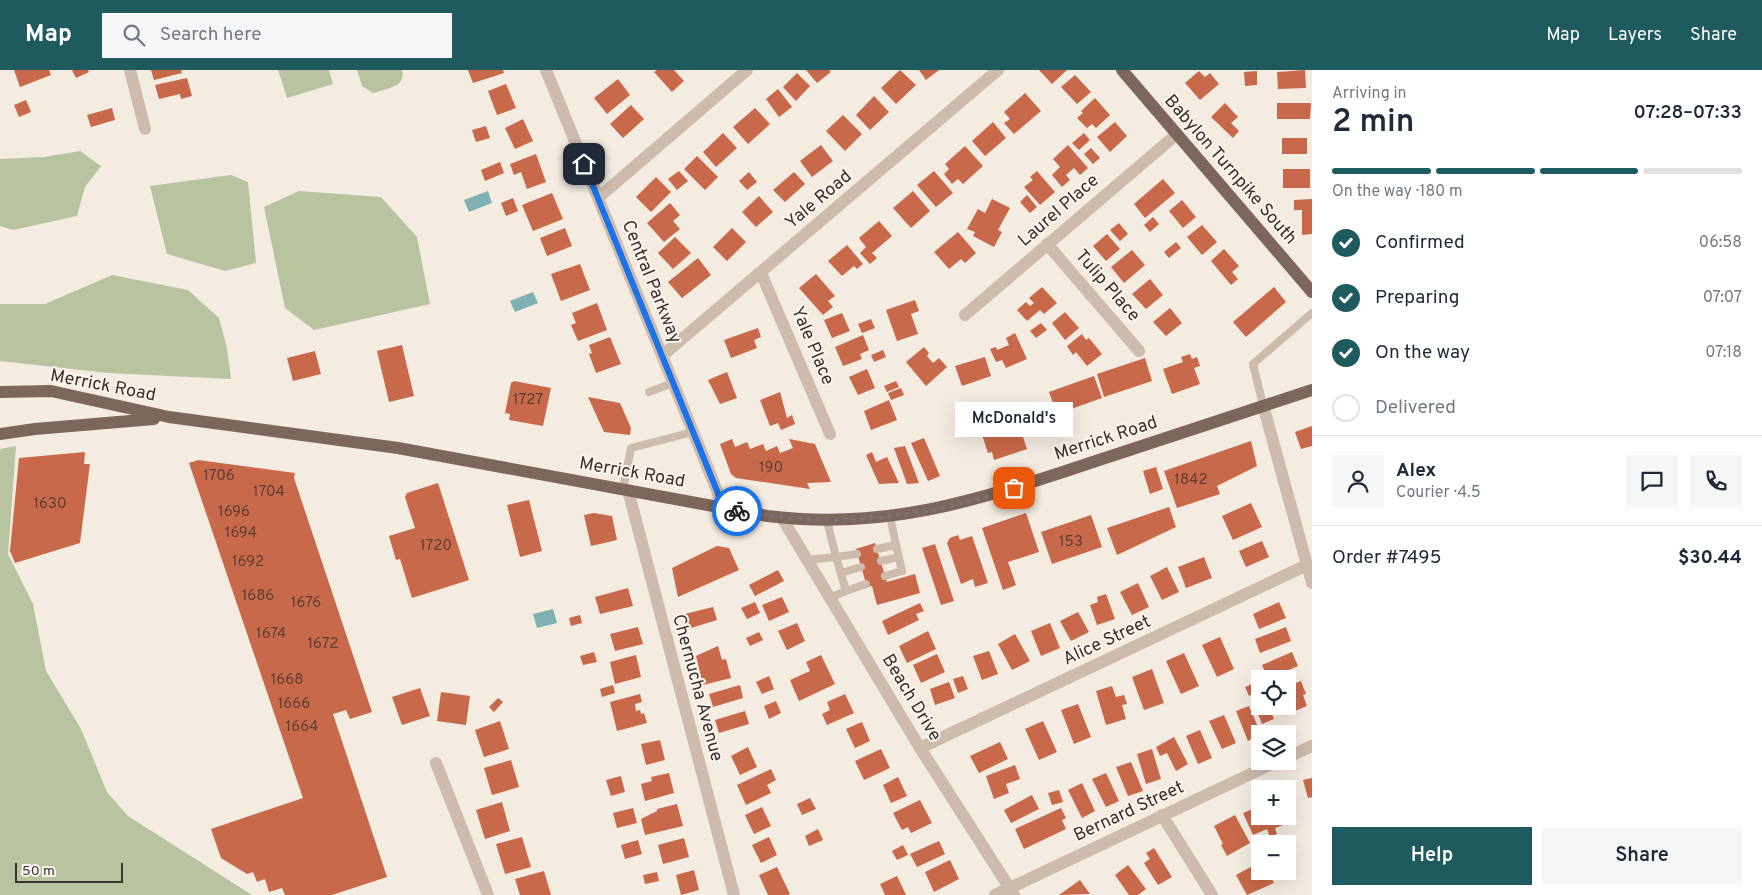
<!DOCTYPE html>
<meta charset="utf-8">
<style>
body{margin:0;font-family:Overpass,sans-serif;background:#f6f6f7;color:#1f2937;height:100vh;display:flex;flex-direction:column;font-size:19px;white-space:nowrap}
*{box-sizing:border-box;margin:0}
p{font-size:16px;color:#747a83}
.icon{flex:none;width:28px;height:28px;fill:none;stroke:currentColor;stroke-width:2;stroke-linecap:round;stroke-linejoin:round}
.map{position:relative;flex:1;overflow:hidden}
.sheet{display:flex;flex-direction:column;background:#fff;width:450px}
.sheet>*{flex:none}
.buttons{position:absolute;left:1251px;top:600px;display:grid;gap:10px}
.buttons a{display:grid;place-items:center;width:45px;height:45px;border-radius:0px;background:#fff;box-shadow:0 5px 20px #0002;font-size:25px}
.scale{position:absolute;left:15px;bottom:12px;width:108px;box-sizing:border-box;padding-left:5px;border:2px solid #3b302b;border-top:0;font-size:14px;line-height:18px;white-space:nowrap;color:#3b302b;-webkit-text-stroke:4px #fbf5ee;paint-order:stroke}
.pin{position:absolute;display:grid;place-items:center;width:42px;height:42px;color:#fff;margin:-21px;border-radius:10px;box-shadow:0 2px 8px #0006}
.courier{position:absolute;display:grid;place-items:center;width:50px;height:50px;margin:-25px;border:4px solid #1a73e8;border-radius:50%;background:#fff;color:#222;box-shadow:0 1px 6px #0007}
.bubble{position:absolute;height:35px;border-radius:0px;background:#fff;box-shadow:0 5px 20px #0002;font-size:16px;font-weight:600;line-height:35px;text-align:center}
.headline em{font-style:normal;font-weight:600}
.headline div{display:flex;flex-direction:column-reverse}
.headline{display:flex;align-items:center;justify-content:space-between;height:85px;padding:0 20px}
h1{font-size:32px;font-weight:600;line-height:38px}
.bar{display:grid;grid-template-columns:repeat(4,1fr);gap:8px 5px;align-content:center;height:60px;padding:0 20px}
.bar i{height:6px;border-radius:4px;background:#e0e1e3}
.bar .on{background:#1f5a5e}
.bar p{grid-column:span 4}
.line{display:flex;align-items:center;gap:12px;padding:0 20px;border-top:1px solid #e0e1e3}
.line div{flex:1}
.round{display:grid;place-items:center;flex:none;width:52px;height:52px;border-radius:0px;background:#f6f6f7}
ol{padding:0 20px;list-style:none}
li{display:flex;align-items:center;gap:15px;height:55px}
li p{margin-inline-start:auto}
li .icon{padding:5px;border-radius:50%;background:#1f5a5e;color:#fff;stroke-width:4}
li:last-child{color:#747a83}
li i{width:28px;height:28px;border:2px solid #e0e1e3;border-radius:50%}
.button{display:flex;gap:10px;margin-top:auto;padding:10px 20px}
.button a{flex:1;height:58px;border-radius:0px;background:#1f5a5e;color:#fff;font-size:20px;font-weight:600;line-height:58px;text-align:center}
.button a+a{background:#f6f6f7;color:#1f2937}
header{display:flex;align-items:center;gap:30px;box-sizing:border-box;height:70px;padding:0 25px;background:#1f5a5e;color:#fff}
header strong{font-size:24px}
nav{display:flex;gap:28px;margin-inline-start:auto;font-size:18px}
.search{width:350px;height:45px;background:#f6f6f7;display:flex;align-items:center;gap:12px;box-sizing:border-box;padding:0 18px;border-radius:0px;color:#747a83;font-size:19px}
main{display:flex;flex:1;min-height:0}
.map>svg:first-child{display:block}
.green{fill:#b8c4a0}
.water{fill:#7fb0b2}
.building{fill:#c8694b}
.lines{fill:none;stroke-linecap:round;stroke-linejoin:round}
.service{stroke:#cdbbac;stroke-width:8}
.minor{stroke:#cdbbac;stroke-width:12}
.primary{stroke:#7d675c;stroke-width:12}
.done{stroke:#7c716b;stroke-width:5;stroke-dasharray:0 9}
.route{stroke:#1a73e8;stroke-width:6}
.labels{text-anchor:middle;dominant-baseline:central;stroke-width:4;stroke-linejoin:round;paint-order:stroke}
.number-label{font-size:15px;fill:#5e3e33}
.street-label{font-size:18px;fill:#3b302b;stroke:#fbf5ee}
</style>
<header>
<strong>Map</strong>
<div class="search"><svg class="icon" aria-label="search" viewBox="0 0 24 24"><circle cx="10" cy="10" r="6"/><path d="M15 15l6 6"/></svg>Search here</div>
<nav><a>Map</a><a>Layers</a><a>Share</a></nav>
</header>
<main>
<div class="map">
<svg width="1312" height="825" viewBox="0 0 1312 825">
<rect width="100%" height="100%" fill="#f4ebe1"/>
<!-- green -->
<path class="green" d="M278,0H329L333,14L287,28Z
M357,0H402C407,17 385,19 373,23L362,16Z
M80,81L101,96L85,117L77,146L13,160L0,156V89L44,87Z
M231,105L248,112L256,193L225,201L167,184L150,116Z
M299,121L381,127L417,167L430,234L314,260L285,238L264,137Z
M112,205L188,220L219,248L227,278L231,309L108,303L0,291V234H45Z
M16,376L8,484L33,534L46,601L81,659L107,722L128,746L252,825H0V379Z"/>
<!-- water -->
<path class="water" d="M488,121L492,133L469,142L464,130Z
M533,222L538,233L515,242L510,231Z
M553,539L557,553L537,558L533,544Z"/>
<!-- building -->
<path class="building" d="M14,0H49L51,5L20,17Z
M72,0H88L89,2L76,8Z
M151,0H181L182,3L154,10Z
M468,0H503L504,3L473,13Z
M657,0H674L684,11L672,22L654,2Z
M806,0H829L831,2L817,13Z
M900,0L916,15L896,34L881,18Z
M919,0H939L926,10Z
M1039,0H1067L1052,14Z
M1305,0L1306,18L1278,19L1277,2Z
M1199,1L1205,7L1210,3L1219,14L1200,30L1185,13Z
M1257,1V15L1245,16L1244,2Z
M797,3L810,16L796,31L783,17Z
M1075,5L1091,22L1077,34L1061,17Z
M187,8L192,26L181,29L180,24L159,29L155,15Z
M618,9L630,25L607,44L594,28Z
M506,14L516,38L497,45L488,21Z
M778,19L792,37L779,47L766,29Z
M1025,23L1041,41L1014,64L1004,53L1010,49L1004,42Z
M874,26L889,42L870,60L856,45Z
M1095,28L1110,45L1096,58L1092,54L1087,58L1077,48L1083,43L1081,41Z
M26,30L31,42L19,47L14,35Z
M1225,33L1238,47L1231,53L1239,61L1233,68L1211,47Z
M1277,33H1311L1310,49H1277Z
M631,35L644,49L623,68L610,54Z
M112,38L115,50L91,57L87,45Z
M755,38L770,54L748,74L733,57Z
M843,45L862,64L845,81L826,61Z
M523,49L533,71L515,79L505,58Z
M993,52L1006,68L985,86L972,71Z
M1115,52L1127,66L1110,82L1097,67Z
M486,56L490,68L476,72L472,60Z
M723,63L737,78L716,97L703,82Z
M1084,63L1090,70L1079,80L1072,73Z
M1282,68H1307V84H1282Z
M821,75L833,91L812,107L800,91Z
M1068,75L1088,98L1080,105L1074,98L1066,105L1070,110L1062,117L1052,105L1060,97L1053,89Z
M965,76L983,96L963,114L958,109L952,114L944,104L949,99L945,94Z
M1091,78L1100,88L1093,94L1084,84Z
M536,84L546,112L527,119L521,102L514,105L510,94Z
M697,86L718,107L705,120L684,99Z
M500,92L504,103L485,111L481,100Z
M1283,99H1310V118H1283Z
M679,101L688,111L677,120L668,109Z
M934,101L953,123L936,137L917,115Z
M1037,101L1055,122L1040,135L1024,117L1033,110L1030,107Z
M749,102L757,112L747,120L739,111Z
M794,102L805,114L785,132L773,120Z
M656,107L671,122L651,142L636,127Z
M1163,109L1175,123L1145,148L1134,134Z
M913,121L930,141L911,158L893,138Z
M552,123L563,149L533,161L522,135Z
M1027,125L1037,137L1030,143L1020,132Z
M759,126L773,142L756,157L742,142Z
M513,128L518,141L506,146L501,133Z
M992,129L1010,138L998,160L1002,162L994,177L973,166L975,162L967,159L978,139L985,143Z
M1312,129V164L1302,165V140H1294V130Z
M1182,130L1196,147L1183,158L1169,141Z
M670,133L680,145L673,151L680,159L664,172L647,153Z
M1153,147L1159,154L1150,162L1144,155Z
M879,151L892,166L872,183L877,188L870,194L860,183L866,177L859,168Z
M1119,153L1128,164L1120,171L1110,160Z
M1202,155L1217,172L1202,185L1187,167Z
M565,158L572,176L547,186L540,168Z
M732,158L746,172L727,191L713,177Z
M958,162L976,183L965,193L961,189L949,199L934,182Z
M1107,164L1120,179L1106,191L1093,176Z
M675,167L691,183L673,199L658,183Z
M1176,172L1181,178L1169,188L1164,182Z
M847,175L863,194L857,199L854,196L842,206L828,191Z
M1224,179L1239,196L1232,202L1238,209L1231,215L1211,191Z
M1132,180L1145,195L1124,213L1111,197Z
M698,188L711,205L682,228L668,212Z
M580,194L590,220L561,231L551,204Z
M816,204L835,226L828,231L833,237L823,245L799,218Z
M1150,209L1163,225L1146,239L1132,224Z
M1042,217L1057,233L1044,244L1040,240L1027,251L1017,240L1026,232L1030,236L1034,233L1029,228Z
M1274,217L1286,232L1246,267L1233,252Z
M915,230L919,241L911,244L918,264L897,271L886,240Z
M597,233L607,260L578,271L571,255L576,253L572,243Z
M1170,238L1182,253L1166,266L1153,252Z
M1065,242L1079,258L1065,270L1052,253Z
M842,243L850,261L832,268L824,250Z
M871,249L875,258L862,263L858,254Z
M1041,253L1047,260L1036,268L1030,261Z
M758,258L761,267L754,270L757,278L731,288L724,270Z
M1015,263L1027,289L1006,298L1002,290L996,292L990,279L996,277L997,280L1009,275L1006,268Z
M1082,264L1086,270L1089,268L1102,284L1087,296L1076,282L1073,285L1067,276Z
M863,265L869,280L860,284L862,289L843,296L835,277Z
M610,267L621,294L596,303L589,284L592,283L589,275Z
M402,275L414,326L389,332L377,281Z
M924,277L929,283L927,286L933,293L939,288L947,297L926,316L906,292Z
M883,280L886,287L874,292L871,285Z
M315,281L321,304L293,311L287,288Z
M1190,284L1192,289L1197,287L1200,296L1194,298L1200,314L1172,324L1163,299L1183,292L1181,287Z
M985,287L991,306L962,316L955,296Z
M1145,288L1152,311L1104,327L1097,304Z
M867,299L875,318L858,325L849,307Z
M727,302L737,328L720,334L708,310Z
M1094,306L1102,328L1057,344L1049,322Z
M514,311L551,318L543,356L509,350L510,344L505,343L511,313Z
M896,311L899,317L887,322L884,316Z
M901,318L904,325L891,330L888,323Z
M780,322L787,348L792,345L795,354L781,360L778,353L770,356L760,330Z
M588,327L620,333L631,358L630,365L604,362Z
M889,330L897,350L871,360L864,341Z
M1004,339L1005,343L1014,340L1027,379L994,390L992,382L988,383L980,359L984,357L981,347Z
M1312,356V376L1301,379L1295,362Z
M924,368L940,406L928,411L911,373Z
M732,369L735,377L747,372L750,379L763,374L766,381L777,376L780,383L793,378L789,369L815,374L831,412L807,413L810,419L736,408L731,404L720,374Z
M1251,371L1257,396L1217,416L1220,424L1177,438L1164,401Z
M905,376L919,413L907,414L894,378Z
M85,382L84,394H90L80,473L15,493L10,481L19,388Z
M872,382L876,392L887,387L899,413L879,414L866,385Z
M198,390L295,403L294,408L372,642L350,649L346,640L333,644L387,807L332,825H285L282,818L269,822L265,809L257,812L253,802L247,804L221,788L211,759L303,728L189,393Z
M1156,397L1163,419L1150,424L1143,401Z
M438,413L469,510L412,528L400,489L396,490L389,466L415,458L405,427L407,423Z
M529,430L542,481L520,487L507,435Z
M1251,433L1262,457L1233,470L1222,446Z
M1169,437L1176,457L1117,485L1107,458Z
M594,443L612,446L617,470L591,476L584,445Z
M1026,443L1039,482L1008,492L1016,515L1003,520L982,458Z
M1091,445L1102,477L1052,494L1041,462Z
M958,465L960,470L972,466L988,513L975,517L973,509L961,514L947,473L950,468Z
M1262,471L1269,487L1246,497L1239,481Z
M875,473L887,512L915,504L920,523L877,535L872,516L867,517L856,479Z
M935,474L954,531L941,535L922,478Z
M717,476L729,478L739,500L678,527L672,498Z
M1204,487L1212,508L1186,518L1178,497Z
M1167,497L1179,522L1162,530L1150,506Z
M778,500L784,511L755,526L749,515Z
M1138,513L1149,537L1132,545L1120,522Z
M628,518L633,536L600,544L595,527Z
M1106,524L1115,549L1097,555L1090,535L1098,532L1097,527Z
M782,527L789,542L769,551L762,535Z
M755,532L760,543L747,549L741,538Z
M1279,532L1286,548L1259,559L1253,544Z
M920,533L924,541L916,544L919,550L888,565L882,551Z
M713,537L717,550L688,559L685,544Z
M1078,542L1089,562L1071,571L1060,551Z
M580,545L582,553L571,556L569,548Z
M797,553L805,571L787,580L778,561Z
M1050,553L1060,578L1041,586L1031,561Z
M638,557L643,574L615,581L610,564Z
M1286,557L1291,571L1260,583L1255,569Z
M928,561L936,579L907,593L899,576Z
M759,562L763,570L750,576L746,568Z
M1015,564L1030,591L1012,600L998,574Z
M1220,567L1234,599L1217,607L1202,575Z
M718,576L722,590L726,589L731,608L703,615L696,586Z
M989,581L998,604L982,610L973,586Z
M594,582L597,592L583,595L580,586Z
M1292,582L1298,596L1268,609L1262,595Z
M1184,583L1199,616L1181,624L1166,591Z
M937,584L945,602L921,613L913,595Z
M636,585L641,607L615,614L610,592Z
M821,585L835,614L799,631L790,610L810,601L806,592Z
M1152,599L1164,633L1144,640L1132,607Z
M769,606L774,619L762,624L756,612Z
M963,606L968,619L958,623L953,609Z
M1301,611L1306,624L1303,625L1307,636L1295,641L1291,631L1288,632V616Z
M949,612L955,628L935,635L930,619Z
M1257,612L1260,621L1249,626L1245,617Z
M613,615L615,623L602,627L600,619Z
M740,615L743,628L713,637L709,624Z
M1112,616L1116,627L1124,625L1127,634L1122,635L1126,649L1106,655L1096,621Z
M420,618L430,646L402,655L392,627Z
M441,622L470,626L466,655L437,651Z
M640,624L642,632L635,634L636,641L640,640L641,644L644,643L647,653L617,661L610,632Z
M845,624L854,643L827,655L822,644L830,640L827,632Z
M498,628L503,632L494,642L489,637Z
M776,631L781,643L769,649L764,636Z
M1078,634L1091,667L1074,674L1061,640Z
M1249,636L1261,664L1248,671L1236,641Z
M1269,636L1274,649L1262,654L1257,641Z
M745,641L749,654L719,663L715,650Z
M1224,645L1236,673L1222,679L1209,651Z
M500,651L509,679L484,687L475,660Z
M1043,651L1057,682L1039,690L1025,659Z
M862,652L870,671L855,678L846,659Z
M1200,660L1212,688L1198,694L1186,666Z
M1174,667L1188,694L1176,701L1167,683L1160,686L1156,677Z
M660,670L665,690L646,695L641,674Z
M1000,672L1008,689L979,703L970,686Z
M748,677L757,697L740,705L731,686Z
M881,679L890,698L864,710L855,691Z
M1152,679L1161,709L1146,714L1137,684Z
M511,690L519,717L492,725L484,698Z
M1131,692L1143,721L1128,726L1116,697Z
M1015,695L1020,709L1006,714L1009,723L994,729L986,706Z
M771,699L776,710L767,715L771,723L746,735L737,715Z
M669,703L674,723L645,731L641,714L652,711L651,707Z
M1106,703L1119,731L1106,737L1092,709Z
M621,706L625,722L611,726L606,710Z
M898,707L907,726L891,733L883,715Z
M1312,708V727L1308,728L1303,710Z
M1082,713L1095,741L1082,748L1068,720Z
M1059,720L1063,732L1052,735L1048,723Z
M1032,725L1039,739L1011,753L1004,740Z
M810,728L816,739L802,745L797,734Z
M920,730L932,753L911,763L908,757L902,760L893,743Z
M502,732L510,761L485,769L476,740Z
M677,734L683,756L645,765L641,749L657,741V739Z
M1260,736V746H1279L1283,755L1275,758L1277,764L1270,767L1267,759L1253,765L1243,743Z
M762,737L771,756L754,764L745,745Z
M633,738L637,753L617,758L613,743Z
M1061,738L1066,748L1062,750L1066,759L1024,779L1015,759Z
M1235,745L1250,773L1227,786L1221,775L1223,774L1214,756Z
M818,759L823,770L809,776L805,766Z
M522,767L531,797L505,804L496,774Z
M769,767L777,785L761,793L752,775Z
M684,768L689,787L663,794L658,775Z
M638,770L642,784L625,789L621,775Z
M939,771L945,784L917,797L910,784Z
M903,775L908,785L897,790L892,781Z
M1154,778L1172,807L1158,815L1144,793L1150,789L1146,783Z
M950,790L959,809L934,822L925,802Z
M1260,792V801H1268L1274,813L1247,825L1236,805Z
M1128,795L1146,819L1138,825H1129L1115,805Z
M777,797L790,824L788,825H768L759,805Z
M694,800L699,820L681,825L676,805Z
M544,801L551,825H520L515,809Z
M657,802L659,811L645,814L643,805Z
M897,806L906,825H885L880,814Z
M1080,810L1090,824L1059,825Z"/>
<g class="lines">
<!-- service -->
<path class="service" d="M649,322L673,313
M1263,335L1253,294L1312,243
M623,419L631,378L693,362
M827,451L836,487L857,484
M877,479L896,475L890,446
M807,490L836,487L846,521L830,528
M881,491L899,487
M841,503L861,497
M885,506L902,501L896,475
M846,521L866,514"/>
<!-- minor -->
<path class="minor" d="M130,0L145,59
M546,0L724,438
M598,128L747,0
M1047,174L1139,281
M761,203L830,364
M965,245L1177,64
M662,286L998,0
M1263,335L1312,513
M628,420L734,825
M782,448L920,678L1014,825
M920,678L1307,495
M1288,687L1312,676
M436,693L488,825
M1162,745L1212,825
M995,825L1278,691"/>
<!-- primary -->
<path class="primary" d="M1122,0L1312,222
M0,322L51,321L169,347L398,378L767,446C890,461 981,429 1096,391C1168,367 1240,343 1312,320
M0,364L35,359L154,349"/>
</g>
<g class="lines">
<!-- done -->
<path class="done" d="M737,441C834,458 920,449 1014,418"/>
<!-- route -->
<path class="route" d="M584,94L724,438L737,441"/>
</g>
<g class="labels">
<!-- number labels -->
<g class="number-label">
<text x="528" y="330">1727</text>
<text x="771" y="398">190</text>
<text x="219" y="406">1706</text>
<text x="1191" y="410">1842</text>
<text x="269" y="422">1704</text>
<text x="50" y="434">1630</text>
<text x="234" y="442">1696</text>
<text x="241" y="463">1694</text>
<text x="1071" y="472">153</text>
<text x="436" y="476">1720</text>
<text x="248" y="492">1692</text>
<text x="258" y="526">1686</text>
<text x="306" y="533">1676</text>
<text x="271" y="564">1674</text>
<text x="323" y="574">1672</text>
<text x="287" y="610">1668</text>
<text x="294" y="634">1666</text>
<text x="302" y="657">1664</text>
</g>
<!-- street labels -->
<g class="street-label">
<text transform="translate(1230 100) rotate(49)">Babylon Turnpike South</text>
<text transform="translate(819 130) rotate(-40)">Yale Road</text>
<text transform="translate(1059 141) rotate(-41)">Laurel Place</text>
<text transform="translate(651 212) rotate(68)">Central Parkway</text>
<text transform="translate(1107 216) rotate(49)">Tulip Place</text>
<text transform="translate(812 276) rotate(67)">Yale Place</text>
<text transform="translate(103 316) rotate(11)">Merrick Road</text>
<text transform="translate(1106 369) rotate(-18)">Merrick Road</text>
<text transform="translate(632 403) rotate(10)">Merrick Road</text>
<text transform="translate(1107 571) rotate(-25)">Alice Street</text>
<text transform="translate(697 618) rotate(75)">Chernucha Avenue</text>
<text transform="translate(911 628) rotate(59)">Beach Drive</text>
<text transform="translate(1129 742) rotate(-25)">Bernard Street</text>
</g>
</g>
</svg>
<div class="buttons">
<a><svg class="icon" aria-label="locate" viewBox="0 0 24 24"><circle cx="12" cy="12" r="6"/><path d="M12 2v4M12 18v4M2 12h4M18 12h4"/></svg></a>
<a><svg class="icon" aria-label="layers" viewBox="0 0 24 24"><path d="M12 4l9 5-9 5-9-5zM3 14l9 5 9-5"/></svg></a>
<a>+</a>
<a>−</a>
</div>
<div class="scale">50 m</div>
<div class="pin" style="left:1014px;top:418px;background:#ea580c"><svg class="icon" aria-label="bag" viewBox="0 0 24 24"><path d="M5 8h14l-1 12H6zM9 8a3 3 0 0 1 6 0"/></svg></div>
<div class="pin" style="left:584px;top:94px;background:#1f2937"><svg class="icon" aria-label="home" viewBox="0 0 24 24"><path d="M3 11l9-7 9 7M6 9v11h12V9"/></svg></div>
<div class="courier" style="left:737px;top:441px"><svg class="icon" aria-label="bike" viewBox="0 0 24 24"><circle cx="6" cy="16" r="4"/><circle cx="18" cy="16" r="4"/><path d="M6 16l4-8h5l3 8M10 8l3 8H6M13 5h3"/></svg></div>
<div class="bubble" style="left:955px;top:332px;width:118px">McDonald's</div>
</div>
<section class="sheet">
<div class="headline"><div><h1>2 min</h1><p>Arriving in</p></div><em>07:28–07:33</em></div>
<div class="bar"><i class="on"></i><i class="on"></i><i class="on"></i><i></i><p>On the way · 180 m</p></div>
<ol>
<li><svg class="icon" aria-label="check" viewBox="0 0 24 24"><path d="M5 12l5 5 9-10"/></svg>Confirmed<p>06:58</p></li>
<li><svg class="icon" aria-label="check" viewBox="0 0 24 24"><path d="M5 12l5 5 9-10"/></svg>Preparing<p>07:07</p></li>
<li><svg class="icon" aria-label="check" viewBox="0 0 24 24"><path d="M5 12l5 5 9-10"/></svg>On the way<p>07:18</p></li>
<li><i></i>Delivered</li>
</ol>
<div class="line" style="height:90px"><a class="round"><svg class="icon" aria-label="person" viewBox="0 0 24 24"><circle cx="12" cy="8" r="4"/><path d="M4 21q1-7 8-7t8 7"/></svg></a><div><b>Alex</b><p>Courier · 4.5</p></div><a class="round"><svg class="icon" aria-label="chat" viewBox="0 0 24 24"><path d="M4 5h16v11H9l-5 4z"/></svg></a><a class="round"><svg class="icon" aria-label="phone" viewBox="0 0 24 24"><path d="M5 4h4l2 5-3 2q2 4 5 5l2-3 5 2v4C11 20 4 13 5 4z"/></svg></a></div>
<div class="line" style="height:65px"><div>Order #7495</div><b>$30.44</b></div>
<div class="button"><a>Help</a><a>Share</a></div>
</section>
</main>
